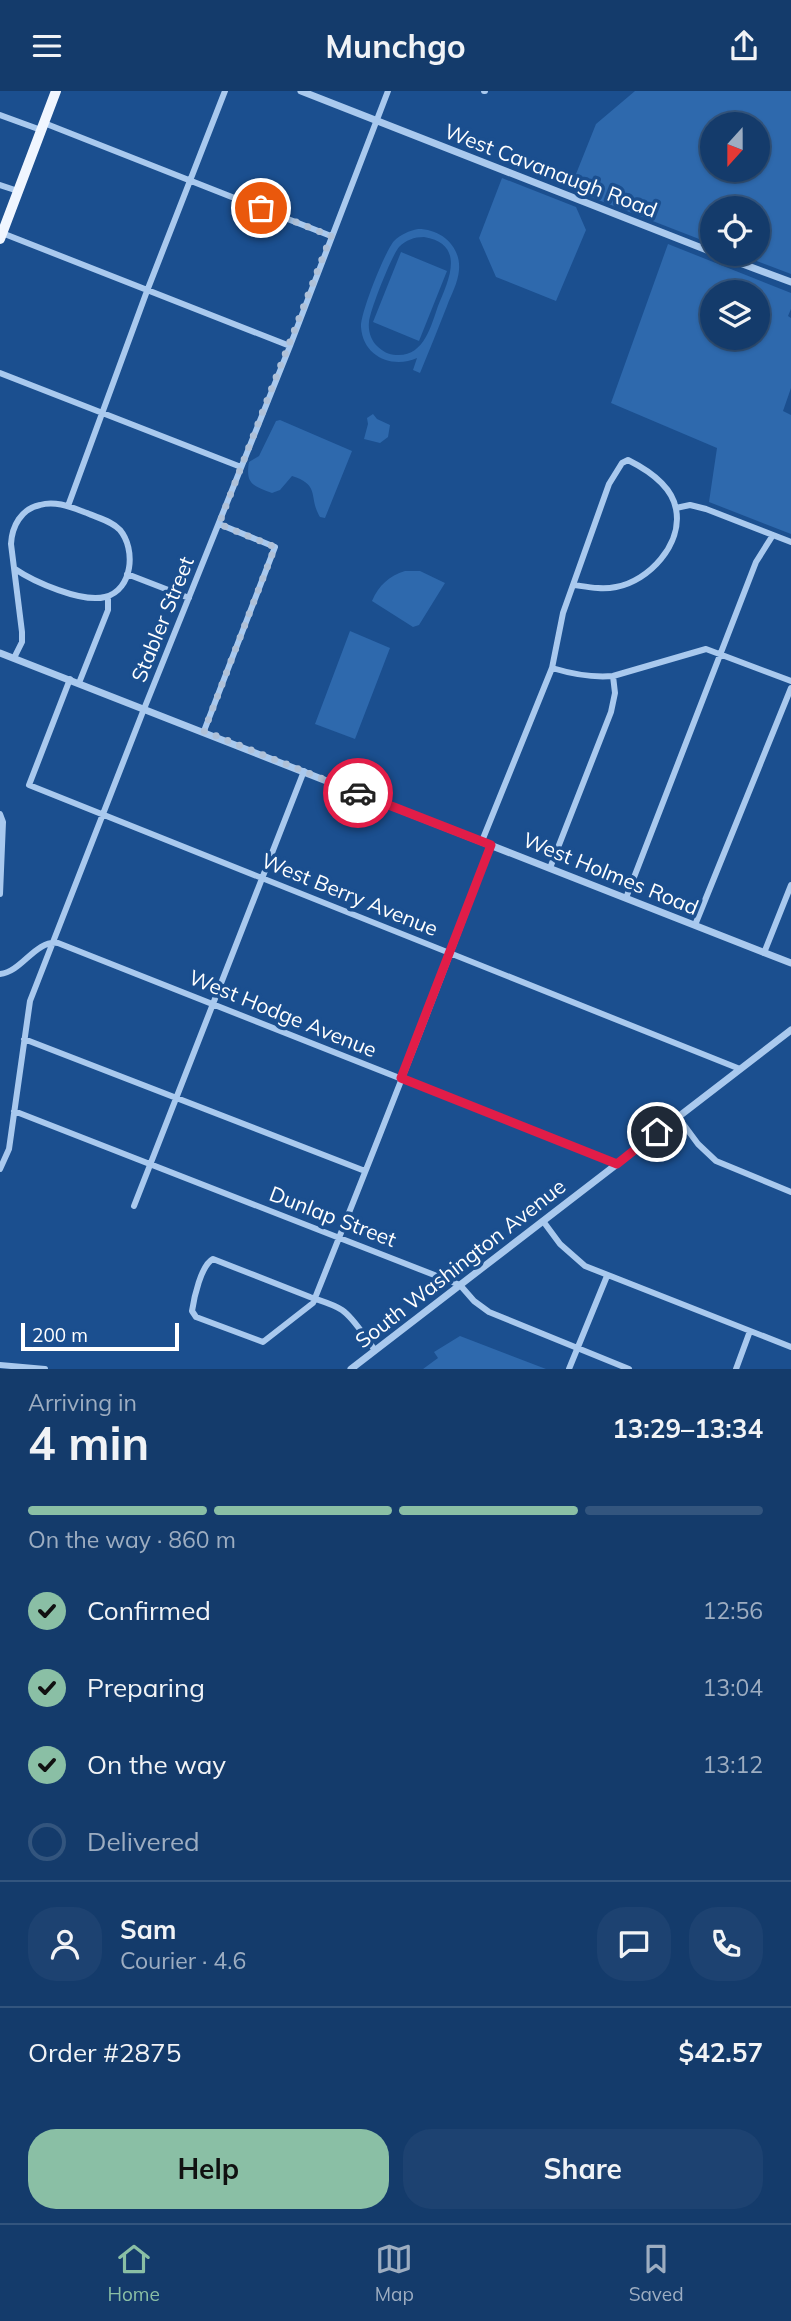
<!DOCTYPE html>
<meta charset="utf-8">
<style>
body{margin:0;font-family:Mulish,sans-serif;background:#1d4271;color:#f1f3f6;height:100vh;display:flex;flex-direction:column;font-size:26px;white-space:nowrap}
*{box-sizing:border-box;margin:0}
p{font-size:23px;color:#9dadc1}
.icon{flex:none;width:38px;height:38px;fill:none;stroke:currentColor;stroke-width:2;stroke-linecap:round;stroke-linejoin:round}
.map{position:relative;height:1278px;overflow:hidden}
.sheet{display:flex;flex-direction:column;background:#143b6b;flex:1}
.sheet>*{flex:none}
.needle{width:46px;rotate:201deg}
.tools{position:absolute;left:700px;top:21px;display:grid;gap:14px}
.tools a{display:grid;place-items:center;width:70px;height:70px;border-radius:50%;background:#143b6b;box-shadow:0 2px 5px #0004,0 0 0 2px #33557e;font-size:35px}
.scale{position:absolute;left:21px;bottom:18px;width:158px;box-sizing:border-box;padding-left:7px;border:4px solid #fff;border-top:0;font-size:19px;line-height:24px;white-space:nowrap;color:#fff;-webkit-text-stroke:5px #1b4f8f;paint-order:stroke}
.pin{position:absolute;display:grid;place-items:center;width:60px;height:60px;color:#fff;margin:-30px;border:4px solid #fff;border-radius:50%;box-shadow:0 2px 7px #0007}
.courier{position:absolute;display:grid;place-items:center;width:70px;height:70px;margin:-35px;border:5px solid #e11d48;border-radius:50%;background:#fff;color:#222;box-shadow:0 2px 9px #0007}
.head em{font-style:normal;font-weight:700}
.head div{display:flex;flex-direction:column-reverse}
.head{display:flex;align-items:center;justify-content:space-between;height:119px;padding:0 28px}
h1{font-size:46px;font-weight:700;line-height:52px}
.bar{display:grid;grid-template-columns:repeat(4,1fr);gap:10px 7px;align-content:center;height:84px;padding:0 28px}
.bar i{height:9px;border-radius:5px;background:#33557e}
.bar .current{background:#8abfa5}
.bar p{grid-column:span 4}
.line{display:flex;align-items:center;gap:18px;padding:0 28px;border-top:2px solid #33557e}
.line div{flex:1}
.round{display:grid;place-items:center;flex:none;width:74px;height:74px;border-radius:28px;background:#1d4271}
ol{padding:0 28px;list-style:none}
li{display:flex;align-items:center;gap:21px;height:77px}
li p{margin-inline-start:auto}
li .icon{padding:7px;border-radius:50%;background:#8abfa5;color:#111;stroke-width:4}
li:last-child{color:#9dadc1}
li i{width:38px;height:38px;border:4px solid #33557e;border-radius:50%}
.action{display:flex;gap:14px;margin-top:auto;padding:14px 28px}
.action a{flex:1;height:80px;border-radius:28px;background:#8abfa5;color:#111;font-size:28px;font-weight:700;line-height:80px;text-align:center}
.action a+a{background:#1d4271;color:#f1f3f6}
header{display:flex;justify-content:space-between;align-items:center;height:91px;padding:0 28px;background:#143b6b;font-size:32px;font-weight:700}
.tab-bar{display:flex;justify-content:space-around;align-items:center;height:98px;border-top:2px solid #33557e;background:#143b6b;font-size:19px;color:#9dadc1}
.tab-bar a{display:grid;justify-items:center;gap:4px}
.tab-bar .current{color:#8abfa5}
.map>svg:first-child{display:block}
.green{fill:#2e69ad;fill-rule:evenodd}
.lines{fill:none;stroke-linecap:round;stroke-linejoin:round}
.minor{stroke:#a9c9ee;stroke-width:6}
.tertiary{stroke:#a9c9ee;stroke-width:7}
.primary{stroke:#f0f6ff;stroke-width:10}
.done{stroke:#afc1d8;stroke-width:7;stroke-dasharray:0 12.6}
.route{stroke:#e11d48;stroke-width:9}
.labels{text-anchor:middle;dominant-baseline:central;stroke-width:7;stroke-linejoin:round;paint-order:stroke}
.street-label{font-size:21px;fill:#fff;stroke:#1b4f8f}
</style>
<header><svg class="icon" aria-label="menu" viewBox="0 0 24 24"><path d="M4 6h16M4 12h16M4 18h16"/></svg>Munchgo<svg class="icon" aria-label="share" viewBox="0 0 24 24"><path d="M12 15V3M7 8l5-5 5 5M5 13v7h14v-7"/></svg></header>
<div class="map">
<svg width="791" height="1278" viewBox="0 0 791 1278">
<rect width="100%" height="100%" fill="#1b4f8f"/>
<!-- green -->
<path class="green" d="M635,0H791V183L738,163H758V117H712V153L570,98L596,33ZM712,33H758V79H712Z
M502,87L576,116L586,139L556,210L496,186L479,147Z
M418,138C441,138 461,155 459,179C458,192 451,204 447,215C438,238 429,260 420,282L413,279L417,267C393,278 363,266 361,236C360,223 385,160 394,150C401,143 409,140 418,138ZM424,146C466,153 449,189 438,215C431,235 424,266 396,264C389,264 382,260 377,255C371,249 368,240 369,231C370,219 392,164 399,156C406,149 414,146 424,146Z
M668,153L791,202V218L788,225L791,227V297L783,320L791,324V443L709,411L717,357L611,312ZM712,201H758V247H712Z
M401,161L447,180L419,250L373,231Z
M373,323L377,328L390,334L388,346L380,352L364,348L368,333L367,327Z
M280,329L352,360L325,427L320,426C308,406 321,394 292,385L280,399L272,402C254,395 245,394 249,371L259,365L276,330Z
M405,480H420L445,492L419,534L413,536L372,510C379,494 389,485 405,480Z
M350,540L390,557L355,648L315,633Z
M460,1245L546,1278H423L438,1267L434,1261Z"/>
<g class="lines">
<!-- minor -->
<path class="minor" d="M484,0H485
M0,24L41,39
M44,32L331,145
M0,94L18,100
M2,142L290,255
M0,282L241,376
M68,415L147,200L225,0
M676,417L690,414L706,418L791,451
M127,483L189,507
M14,567L22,551V541L11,453C12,435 21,418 40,414C56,409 73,417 87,422C98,427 112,430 120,439C136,458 133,499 105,506C82,512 34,491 15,478
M552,577C572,583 592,587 613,585L706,558L791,590
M70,588L29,694L740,978
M79,592L108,519V506
M204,640L275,456L219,433
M0,723L3,731L0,803
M482,750L552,577L563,522L609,393L622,372L628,369C648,379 672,395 676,418C683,453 649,490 616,496C602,499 588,496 574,494
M550,777L611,621L615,602L613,585
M626,807L756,471L773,444
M695,834L791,597
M764,862L791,794
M0,883C22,881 35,849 58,852L617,1073
M24,948L365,1080
M14,1020L460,1194L474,1210L489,1221L629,1278
M678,1026L698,1053L716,1070L791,1101
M0,1078L9,1058L30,910L142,623L290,255L388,0
M134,1115L304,680
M543,1130L560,1153L585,1175L791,1256
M375,1259C365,1247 355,1228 342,1219C333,1213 321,1210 310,1206L213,1168C201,1174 194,1207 192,1220L196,1226L263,1251L313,1212L315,1207C375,1057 435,906 491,754
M0,1274L45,1278
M569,1278L607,1185
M736,1278L750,1240"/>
<!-- tertiary -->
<path class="tertiary" d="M301,0L712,161
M716,163L791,191
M0,562L791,872
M351,1278L791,939"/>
<!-- primary -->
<path class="primary" d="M0,148L56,0"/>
</g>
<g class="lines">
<!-- done -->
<path class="done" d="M261,117L331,145L219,433L275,456L204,640L358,702"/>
<!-- route -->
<path class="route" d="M358,702L491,754L401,987L617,1073L657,1041"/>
</g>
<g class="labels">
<!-- street labels -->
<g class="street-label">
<text transform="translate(551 79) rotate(21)">West Cavanaugh Road</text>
<text transform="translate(162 528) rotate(-68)">Stabler Street</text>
<text transform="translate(611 782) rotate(22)">West Holmes Road</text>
<text transform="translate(350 803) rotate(22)">West Berry Avenue</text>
<text transform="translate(283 922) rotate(22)">West Hodge Avenue</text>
<text transform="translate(333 1125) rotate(21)">Dunlap Street</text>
<text transform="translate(460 1172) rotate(-38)">South Washington Avenue</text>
</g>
</g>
</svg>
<div class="tools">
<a><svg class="needle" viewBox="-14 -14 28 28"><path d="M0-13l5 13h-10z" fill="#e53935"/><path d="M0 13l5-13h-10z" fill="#9dadc1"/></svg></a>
<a><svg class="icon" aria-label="locate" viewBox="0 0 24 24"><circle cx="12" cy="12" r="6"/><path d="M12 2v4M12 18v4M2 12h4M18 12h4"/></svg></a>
<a><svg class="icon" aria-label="layers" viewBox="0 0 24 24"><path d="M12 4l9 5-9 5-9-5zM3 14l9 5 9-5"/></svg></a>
</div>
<div class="scale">200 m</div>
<div class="pin" style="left:261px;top:117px;background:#ea580c"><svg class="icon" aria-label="bag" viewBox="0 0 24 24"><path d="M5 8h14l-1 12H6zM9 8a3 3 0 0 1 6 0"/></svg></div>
<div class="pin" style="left:657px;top:1041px;background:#1f2937"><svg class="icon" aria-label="home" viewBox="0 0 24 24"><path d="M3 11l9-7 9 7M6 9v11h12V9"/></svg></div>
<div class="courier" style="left:358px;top:702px"><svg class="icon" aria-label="car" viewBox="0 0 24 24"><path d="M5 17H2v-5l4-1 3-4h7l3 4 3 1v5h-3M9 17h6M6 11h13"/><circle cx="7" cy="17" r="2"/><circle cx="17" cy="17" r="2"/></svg></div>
</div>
<section class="sheet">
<div class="head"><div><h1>4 min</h1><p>Arriving in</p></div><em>13:29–13:34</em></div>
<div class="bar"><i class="current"></i><i class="current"></i><i class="current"></i><i></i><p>On the way · 860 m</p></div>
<ol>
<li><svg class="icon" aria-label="check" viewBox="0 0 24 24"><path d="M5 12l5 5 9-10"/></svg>Confirmed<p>12:56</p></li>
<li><svg class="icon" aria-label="check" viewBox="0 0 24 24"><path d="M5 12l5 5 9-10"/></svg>Preparing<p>13:04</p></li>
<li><svg class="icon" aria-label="check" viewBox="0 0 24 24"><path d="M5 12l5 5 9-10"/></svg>On the way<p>13:12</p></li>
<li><i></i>Delivered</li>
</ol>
<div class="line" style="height:126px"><a class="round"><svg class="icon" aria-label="person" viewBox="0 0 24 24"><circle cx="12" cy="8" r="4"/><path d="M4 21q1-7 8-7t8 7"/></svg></a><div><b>Sam</b><p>Courier · 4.6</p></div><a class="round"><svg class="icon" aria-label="chat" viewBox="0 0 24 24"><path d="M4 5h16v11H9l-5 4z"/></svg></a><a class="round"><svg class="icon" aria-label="phone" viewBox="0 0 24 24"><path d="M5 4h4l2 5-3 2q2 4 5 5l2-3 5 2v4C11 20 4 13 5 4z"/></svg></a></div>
<div class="line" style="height:91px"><div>Order #2875</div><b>$42.57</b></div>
<div class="action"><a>Help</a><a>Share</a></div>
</section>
<nav class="tab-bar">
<a class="current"><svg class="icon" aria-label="home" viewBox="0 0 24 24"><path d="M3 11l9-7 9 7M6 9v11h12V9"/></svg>Home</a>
<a><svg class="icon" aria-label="map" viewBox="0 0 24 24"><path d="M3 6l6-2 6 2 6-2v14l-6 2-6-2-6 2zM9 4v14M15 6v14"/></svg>Map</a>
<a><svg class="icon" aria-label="saved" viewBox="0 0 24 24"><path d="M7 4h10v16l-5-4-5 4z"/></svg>Saved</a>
</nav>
